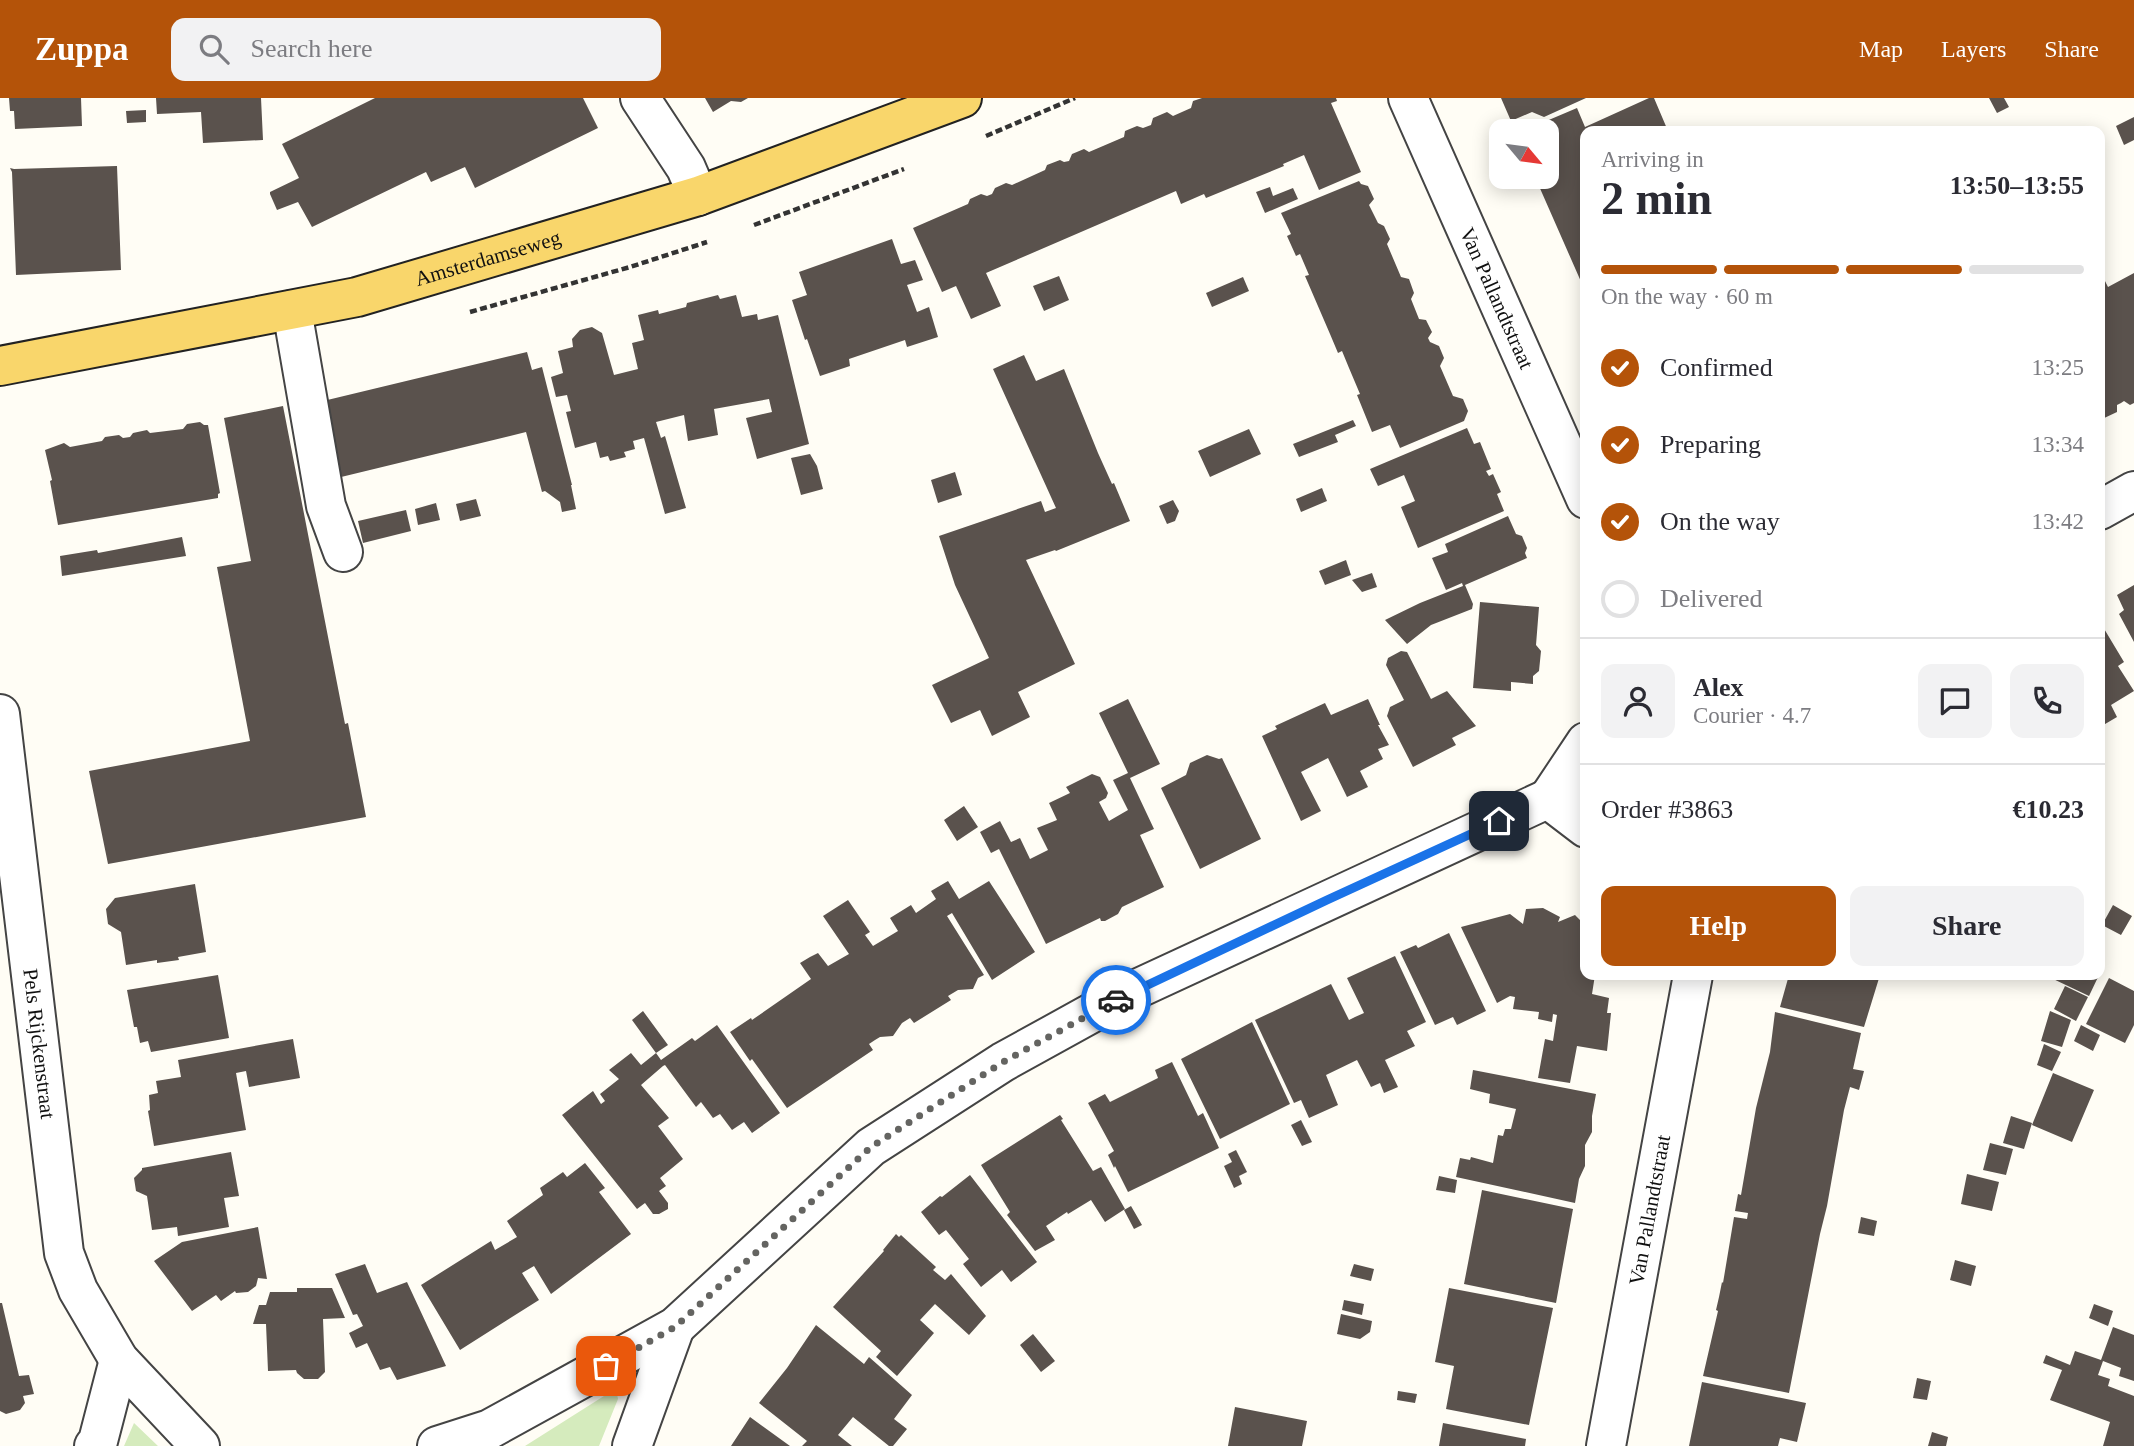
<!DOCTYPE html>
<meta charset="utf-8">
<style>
body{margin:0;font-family:"Times New Roman",serif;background:#f2f2f3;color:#2b2b33;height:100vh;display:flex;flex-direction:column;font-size:26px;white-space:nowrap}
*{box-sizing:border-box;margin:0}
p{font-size:23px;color:#7c7c81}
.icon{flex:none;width:38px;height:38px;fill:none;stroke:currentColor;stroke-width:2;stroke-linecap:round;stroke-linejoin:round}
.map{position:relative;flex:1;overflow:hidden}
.sheet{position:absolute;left:1580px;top:28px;width:525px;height:854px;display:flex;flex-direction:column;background:#fff;border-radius:14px;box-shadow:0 4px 18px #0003}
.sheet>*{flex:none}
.needle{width:46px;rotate:119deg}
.controls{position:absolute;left:1489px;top:21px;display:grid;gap:14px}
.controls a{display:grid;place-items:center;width:70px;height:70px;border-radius:14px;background:#fff;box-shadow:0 4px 18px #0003;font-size:35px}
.pin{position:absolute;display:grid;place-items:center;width:60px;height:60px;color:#fff;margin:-30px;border-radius:14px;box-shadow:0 4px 10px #0006}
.courier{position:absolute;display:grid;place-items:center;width:70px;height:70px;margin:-35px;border:5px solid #1a73e8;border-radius:50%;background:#fff;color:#222;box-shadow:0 2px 9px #0007}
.head em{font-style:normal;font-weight:700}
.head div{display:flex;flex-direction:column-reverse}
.head{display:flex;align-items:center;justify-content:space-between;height:119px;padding:0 21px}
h1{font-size:46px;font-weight:700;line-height:52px}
.bar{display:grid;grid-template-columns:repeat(4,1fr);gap:10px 7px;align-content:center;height:84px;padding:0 21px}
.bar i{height:9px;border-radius:5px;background:#e1e1e2}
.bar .selected{background:#b45309}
.bar p{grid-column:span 4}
.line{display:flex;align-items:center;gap:18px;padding:0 21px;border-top:2px solid #e1e1e2}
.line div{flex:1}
.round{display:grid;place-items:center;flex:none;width:74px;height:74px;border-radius:14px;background:#f2f2f3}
ol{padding:0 21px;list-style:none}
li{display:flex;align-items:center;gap:21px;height:77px}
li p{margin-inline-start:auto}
li .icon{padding:7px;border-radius:50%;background:#b45309;color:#fff;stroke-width:4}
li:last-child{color:#7c7c81}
li i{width:38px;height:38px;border:4px solid #e1e1e2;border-radius:50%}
.action{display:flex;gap:14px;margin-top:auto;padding:14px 21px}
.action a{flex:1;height:80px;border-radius:14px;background:#b45309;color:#fff;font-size:28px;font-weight:700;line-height:80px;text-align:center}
.action a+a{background:#f2f2f3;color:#2b2b33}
header{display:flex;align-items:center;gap:42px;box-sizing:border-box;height:98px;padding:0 35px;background:#b45309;color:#fff}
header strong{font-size:33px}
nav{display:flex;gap:38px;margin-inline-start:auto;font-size:24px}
.search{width:490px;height:63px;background:#f2f2f3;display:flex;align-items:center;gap:18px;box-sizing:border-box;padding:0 24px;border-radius:14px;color:#7c7c81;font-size:26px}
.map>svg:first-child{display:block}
.green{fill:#d5ebbd}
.building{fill:#5a524d}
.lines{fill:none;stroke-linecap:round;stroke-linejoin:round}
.minor-casing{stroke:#444;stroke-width:42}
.major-casing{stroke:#222;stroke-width:42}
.path{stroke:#333;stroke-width:4.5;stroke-dasharray:7 3.5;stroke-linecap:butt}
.minor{stroke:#fff;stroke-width:38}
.major{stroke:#f9d66b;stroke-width:38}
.done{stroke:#646461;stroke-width:7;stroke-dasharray:0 12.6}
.route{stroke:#1a73e8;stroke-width:9}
.labels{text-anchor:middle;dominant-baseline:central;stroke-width:7;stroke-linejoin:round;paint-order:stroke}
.street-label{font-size:21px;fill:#111;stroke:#fff}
</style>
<header>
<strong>Zuppa</strong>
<div class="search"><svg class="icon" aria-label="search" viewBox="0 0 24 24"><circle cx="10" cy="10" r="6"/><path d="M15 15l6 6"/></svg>Search here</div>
<nav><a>Map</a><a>Layers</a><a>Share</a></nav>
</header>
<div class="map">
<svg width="2134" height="1348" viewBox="0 0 2134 1348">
<rect width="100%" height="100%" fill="#fffdf5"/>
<!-- green -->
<path class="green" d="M613,1295L617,1296L618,1301L599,1348H525L604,1298Z
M134,1325L158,1348H124Z"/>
<!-- building -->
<path class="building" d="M9,0H81L82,28L15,31L14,13H10Z
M156,0H261L263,42L203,45L201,14L157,16Z
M375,0H583L598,30L475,90L465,69L431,84L426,74L312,129L298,104L277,112L270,96V94L299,80L282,46Z
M705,0H748L741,4L731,3L713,14Z
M1202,0H1336L1337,3L1331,5L1361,74L1319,92L1304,57L1283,66L1284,68L1206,100L1204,96L1181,106L1176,93L986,175L1001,208L971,221L956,188L942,194L913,130L968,106L970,101L981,96L987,98L992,96L995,90L1006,85L1012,87L1045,72L1047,67L1060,62L1064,64L1069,63L1072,56L1084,51L1089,54L1124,39L1125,33L1137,28L1143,30L1151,27L1153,20L1167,14L1173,18L1191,10L1193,3Z
M1501,0H1586L1544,19L1532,14L1511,23Z
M1649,0H1654L1668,33H1586V195L1535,79H1547V33H1523L1577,10L1585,29Z
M1989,0H2004L2009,9L1997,15Z
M146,12V24L127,25L126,13Z
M2134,19V42L2124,47L2116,28Z
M117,68L121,172L16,177L12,74L10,70L14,71Z
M1359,83L1361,86L1368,88L1374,101L1369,107L1378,125L1384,128L1390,141L1387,146L1401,179L1409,181L1414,195L1411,201L1419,221L1426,222L1432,234L1428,240L1430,244L1439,248L1444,260L1440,268L1453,298L1463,301L1468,313L1464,323L1400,350L1390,327L1372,334L1357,297L1360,296L1349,270L1342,253L1338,255L1330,236L1305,178L1309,177L1300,156L1296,158L1287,138L1291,136L1281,115Z
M1270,89L1273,98L1293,90L1298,101L1265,115L1256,94Z
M892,141L901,166L915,162L923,182L907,187L917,214L929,209L938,239L907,249L905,242L849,261L850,268L820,278L807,241L805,242L792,202L807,197L799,174Z
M2134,175V305L2130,307L2124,303L2121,305L2117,307V314L2100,322V181L2103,179L2108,189Z
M1059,178L1069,202L1044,213L1033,188Z
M1243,179L1249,193L1212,209L1206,195Z
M718,197L720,201L736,197L742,219L757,216L758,222L778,217L809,346L757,361L746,320L772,314L769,301L714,311L718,337L688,343L684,317L656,324L661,340L665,338L686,410L665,416L644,340L633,343L635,351L624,354L626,359L610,363L608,358L600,360L596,344L575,350L566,314L571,313L567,297L556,299L551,279L563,275L558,253L573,249L572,241L580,232L592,229L602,235L614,277L638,271L632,245L644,242L638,217L658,212L659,216L686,209L687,205Z
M527,254L532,272L542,269L572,387H571L576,411L562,414L560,404L545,393L542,394L526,334L337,380L319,304Z
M1024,257L1036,283L1064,271L1098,355L1112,386L1114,385L1130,423L1056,453L1055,452L1026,462L1075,566L1018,594L1030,619L992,638L980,612L951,625L932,587L989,560L955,487L939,438L1041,403L1045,414L1056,410L993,271Z
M283,308L345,626L348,625L366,719L108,766L89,673L250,643L217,469L251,463L224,320Z
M1353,322L1356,328L1335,337L1338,344L1299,359L1293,346Z
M200,324L204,327H208L220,395L218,396V400L58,427L50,383L52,382L45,352L64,345L70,349L102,343L105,339L119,337L123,340L130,339L133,335L147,332L150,335L183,331L187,326Z
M1467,330L1474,346L1480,344L1491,371L1486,373L1489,378L1493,376L1501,394L1497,396L1504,413L1418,450L1401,409L1415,403L1404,377L1378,388L1370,371Z
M1249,331L1261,356L1210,379L1198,353Z
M810,356L817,368L823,391L801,397L791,360Z
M955,374L962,397L938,405L931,382Z
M1322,390L1327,403L1301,414L1296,401Z
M476,401L481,418L460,423L456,406Z
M1173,402L1179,413L1175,423L1167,426L1159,408Z
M436,405L440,422L418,427L415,411Z
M406,412L411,433L363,445L358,423Z
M1508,418L1516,436L1522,438L1527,450L1525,455L1527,460L1465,487L1473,506L1472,511L1431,527L1407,546L1385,522L1420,505L1463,488L1462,485L1446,492L1432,460L1448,454L1445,446Z
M182,439L186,458L62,478L60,458L97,452L98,455Z
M1346,462L1351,477L1325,487L1319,473Z
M1372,475L1377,489L1362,494L1352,482Z
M2134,487V544L2119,516L2124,512L2117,497Z
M1480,504L1539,509L1536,547L1541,553L1539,573L1533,578V586L1511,584V593L1473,590Z
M2100,524L2124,564L2118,568L2134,593L2111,607L2117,619L2100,629Z
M1401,553L1407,554L1431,601L1447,593L1476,628L1452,640L1456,647L1413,669L1387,618L1390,609L1404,602L1386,567L1388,560Z
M1128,601L1160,666L1130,680L1154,731L1140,737L1164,789L1122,809L1118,816L1105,823H1101L1100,820L1046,846L999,751L991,755L980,734L1000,723L1011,744L1020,740L1030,761L1048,752L1037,730L1057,722L1049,705L1070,695L1066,689L1092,676L1100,679L1108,695L1106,700L1099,704L1109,723L1128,712L1113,682L1128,675L1099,615Z
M1368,601L1380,627H1378L1389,647L1378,651L1383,661L1360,673L1368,689L1347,699L1328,660L1301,674L1321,713L1301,723L1262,638L1277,631L1275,628L1325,605L1331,617Z
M1207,657L1219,661L1222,660L1261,741L1200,771L1161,690L1186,677L1190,665Z
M964,708L978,729L957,743L944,722Z
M948,783L959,801L989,783L1035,854L992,882L952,815L947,818L984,877L978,880L973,891L958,892L948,898L951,902L914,925L910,920L902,925L893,938L880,939L875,942L869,946L873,952L787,1010L752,961L750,963L730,934L751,920L752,922L811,881L800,865L810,859L818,855L828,868L849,856L823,818L848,802L870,834L865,837L873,848L898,833L890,820L911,807L916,815L936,801L931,793Z
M195,786L206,854L178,859L179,862L157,865V862L126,867L121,834L108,826L106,811L115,800Z
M2113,807L2132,818L2121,837L2102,827Z
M1543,810L1560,819L1558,824L1575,817L1586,828V877H1595L1592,896L1609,900L1607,915H1611L1607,953L1577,948L1570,985L1538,980L1545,941L1553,943L1557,917L1553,916L1552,924L1538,921L1539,914L1513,911L1515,899L1510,898L1497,905L1461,829L1510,816L1523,826L1526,811Z
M1449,835L1486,913L1457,927L1453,919L1435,927L1400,854L1416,847L1418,850Z
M1395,858L1426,924L1407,933L1415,948L1385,962L1398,989L1384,995L1380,985L1371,989L1357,962L1326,977L1338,1007L1309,1020L1301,1002L1294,1005L1255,922L1331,886L1349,922L1355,919L1364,915L1347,880Z
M218,877L229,940L151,954L148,943L140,945L137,929H134L127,892Z
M1789,877H1880L1864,929L1780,909Z
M2050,877H2099L2089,898L2049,879Z
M2109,880L2134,893V927L2125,945L2086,926Z
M2065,888L2088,899L2076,923L2054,911Z
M643,913L668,947L656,955L632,922Z
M2050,913L2071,922L2062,949L2041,943Z
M1775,914L1861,935L1853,971L1864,973L1859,992L1850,989L1844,1012L1827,1108L1820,1136L1789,1295L1703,1278L1718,1213L1716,1212L1719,1199L1722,1184L1723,1185L1734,1119L1747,1121L1748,1115L1735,1113L1738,1096L1741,1097L1756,1010L1770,954Z
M1252,924L1290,1006L1220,1041L1181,961Z
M717,927L780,1015L752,1035L744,1024L732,1032L720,1016L713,1020L701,1004L696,1009L665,967L663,968L641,987L669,1020L658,1028L683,1061L660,1080L666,1088L659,1093L668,1105V1111L659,1116H653L645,1105L637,1111L562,1017L593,993L601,1006L605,1003L600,996L619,981L609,972L631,955L641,967L656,955L661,962L692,940L695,943Z
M2081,927L2100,937L2093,953L2074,943Z
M293,941L300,980L249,989L246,973L236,975L246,1032L154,1048L148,1013L150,1012L149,997L158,995L156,983L181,979L178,962Z
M2044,946L2061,954L2052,973L2037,967Z
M1172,964L1198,1018L1203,1015L1219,1050L1128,1094L1115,1068L1114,1070L1108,1057L1114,1053L1088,1005L1105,996L1110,1004L1158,980L1155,972Z
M1473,972L1596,996L1592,1018V1034L1585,1047V1068L1579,1081L1575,1105L1456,1079L1460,1060L1470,1062L1471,1059L1493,1065L1498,1037L1503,1038L1505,1031H1511L1516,1011L1489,1005L1490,996L1470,991Z
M2053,975L2094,992L2072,1044L2032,1027Z
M1060,1017L1063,1021L1061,1022L1093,1073L1101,1069L1125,1111L1105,1124L1091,1102L1068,1116L1067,1114L1046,1128L1055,1142L1035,1153L1007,1117L1010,1114L981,1067Z
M2011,1018L2032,1025L2024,1051L2003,1045Z
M1301,1022L1312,1044L1302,1048L1291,1027Z
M1990,1045L2013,1051L2006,1077L1983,1072Z
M1236,1052L1247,1074L1239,1078L1242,1086L1234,1090L1224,1068L1232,1064L1228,1056Z
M231,1054L239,1098L224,1100L229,1129L178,1138L177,1129L152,1132L147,1098L136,1093L134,1080L142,1072V1070Z
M585,1065L605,1090L599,1094L631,1136L551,1196L534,1168L522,1175L539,1202L460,1252L421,1187L491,1143L495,1152L517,1139L507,1123L543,1097L540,1090L563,1074L567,1079Z
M1967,1076L1999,1084L1992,1113L1961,1106Z
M970,1077L1037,1164L1011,1184L1002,1172L981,1189L963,1166L969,1161L946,1132L939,1137L921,1114L940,1098L942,1099Z
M1439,1078L1457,1082L1455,1095L1436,1092Z
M1482,1092L1573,1111L1556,1205L1464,1186Z
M1131,1108L1142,1127L1134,1131L1124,1112Z
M1861,1119L1877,1123L1874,1138L1858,1135Z
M258,1129L267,1181L258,1180L256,1188L248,1194L236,1195L235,1193L221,1203L216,1197L192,1213L154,1163L182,1144Z
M896,1136L899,1139L901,1137L936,1169L933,1172L945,1182L951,1176L986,1218L969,1237L935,1206L920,1222L934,1235L897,1278L876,1259L881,1253L833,1209L884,1153L883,1152Z
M1955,1162L1976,1168L1971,1188L1950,1182Z
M365,1166L377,1195L407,1184L446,1268L397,1282L390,1269L380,1272L367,1245L356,1250L349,1235L363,1228L357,1216L353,1217L335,1176Z
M1354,1166L1374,1171L1371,1183L1350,1178Z
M297,1190H332L345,1220L323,1221L325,1274L318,1281H304L297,1275L296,1272L268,1273L266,1226H253L259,1207H266L270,1194H297Z
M1449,1190L1553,1210L1529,1327L1446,1311L1454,1268L1435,1264Z
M1344,1202L1364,1206L1362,1217L1342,1212Z
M0,1205H2L19,1278L29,1277L34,1296L23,1298L25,1305L20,1312L6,1316L0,1313Z
M2094,1206L2113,1213L2108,1228L2089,1220Z
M1341,1216L1372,1223L1370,1234L1360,1241L1337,1236Z
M816,1227L864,1266L869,1259L912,1297L894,1321L907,1331L893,1348H889L853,1319L838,1337L852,1348H802L807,1343L759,1305L787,1270Z
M2113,1229L2134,1237V1283L2119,1278L2121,1270L2103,1263L2098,1277L2110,1281L2108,1288L2134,1298V1348H2103L2110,1324L2050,1302L2062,1272L2043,1265L2046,1257L2070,1267L2075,1253L2101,1262Z
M1033,1236L1055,1263L1041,1274L1020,1247Z
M1917,1280L1931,1283L1927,1302L1913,1300Z
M1702,1284L1806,1305L1797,1344L1780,1340L1778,1348H1689Z
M1398,1293L1417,1296L1415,1305L1397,1302Z
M1235,1309L1307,1323L1302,1348H1228Z
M750,1319L790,1348H731Z
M1443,1325L1526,1341L1525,1348H1439Z
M1932,1334L1948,1339L1946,1348H1928Z"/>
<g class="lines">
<!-- minor casing -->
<g class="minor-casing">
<g id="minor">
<path d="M640,0L686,70L698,98"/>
<path id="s1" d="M1408,0L1586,401"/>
<path d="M292,212L326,408L343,454"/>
<path d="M2100,412L2134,393"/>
<path id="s2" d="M0,616L64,1155L78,1192L119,1262L200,1348"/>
<path d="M1586,644L1548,701L1586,730"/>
<path d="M94,1348L98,1343L119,1262"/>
<path d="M437,1348L490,1331L675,1229L871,1049L1003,964L1128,895L1586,683"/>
<path d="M632,1348L675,1229"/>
<path id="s3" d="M1606,1348L1693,877"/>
</g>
</g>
<!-- major casing -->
<g class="major-casing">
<g id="major">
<path id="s4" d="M0,268L357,199L698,98L962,0"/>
</g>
</g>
<!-- path -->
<path class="path" d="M986,38L1075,0
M754,127L904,71
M470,214L630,169L707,144"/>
<!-- minor -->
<use href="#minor" class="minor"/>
<!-- major -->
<use href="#major" class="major"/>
</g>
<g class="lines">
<!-- done -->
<path class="done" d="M606,1268L675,1229L871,1049L1003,964L1116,902"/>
<!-- route -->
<path class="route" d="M1116,902L1327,802L1499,723"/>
</g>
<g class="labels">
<!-- street labels -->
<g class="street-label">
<text stroke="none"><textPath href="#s4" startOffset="500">Amsterdamseweg</textPath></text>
<text stroke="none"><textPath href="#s1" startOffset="219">Van Pallandtstraat</textPath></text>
<text stroke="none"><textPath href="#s2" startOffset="332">Pels Rijckenstraat</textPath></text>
<text stroke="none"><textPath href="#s3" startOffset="240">Van Pallandtstraat</textPath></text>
</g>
</g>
</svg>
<div class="controls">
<a><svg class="needle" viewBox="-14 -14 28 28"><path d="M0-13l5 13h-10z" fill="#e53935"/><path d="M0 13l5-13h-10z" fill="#7c7c81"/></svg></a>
</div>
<div class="pin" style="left:606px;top:1268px;background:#ea580c"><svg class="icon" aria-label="bag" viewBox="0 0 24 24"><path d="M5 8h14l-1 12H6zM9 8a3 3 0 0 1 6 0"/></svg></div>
<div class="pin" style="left:1499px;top:723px;background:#1f2937"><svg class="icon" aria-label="home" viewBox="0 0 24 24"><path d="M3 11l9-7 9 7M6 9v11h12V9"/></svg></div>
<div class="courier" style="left:1116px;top:902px"><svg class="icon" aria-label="car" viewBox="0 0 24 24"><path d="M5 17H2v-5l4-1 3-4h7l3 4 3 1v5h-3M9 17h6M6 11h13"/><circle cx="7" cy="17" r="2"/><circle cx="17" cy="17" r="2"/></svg></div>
<section class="sheet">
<div class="head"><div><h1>2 min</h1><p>Arriving in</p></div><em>13:50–13:55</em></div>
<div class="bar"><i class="selected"></i><i class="selected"></i><i class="selected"></i><i></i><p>On the way · 60 m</p></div>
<ol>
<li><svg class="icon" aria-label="check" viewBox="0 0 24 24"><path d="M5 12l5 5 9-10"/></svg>Confirmed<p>13:25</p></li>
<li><svg class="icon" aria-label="check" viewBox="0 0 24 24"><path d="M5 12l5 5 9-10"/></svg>Preparing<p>13:34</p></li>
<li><svg class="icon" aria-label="check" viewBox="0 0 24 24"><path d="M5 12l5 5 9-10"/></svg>On the way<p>13:42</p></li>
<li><i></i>Delivered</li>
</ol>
<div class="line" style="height:126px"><a class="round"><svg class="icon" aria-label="person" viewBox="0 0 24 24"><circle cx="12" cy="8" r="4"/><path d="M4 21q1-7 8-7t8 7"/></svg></a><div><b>Alex</b><p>Courier · 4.7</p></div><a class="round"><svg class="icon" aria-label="chat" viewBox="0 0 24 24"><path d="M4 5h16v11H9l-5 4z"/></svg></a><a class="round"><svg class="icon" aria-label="phone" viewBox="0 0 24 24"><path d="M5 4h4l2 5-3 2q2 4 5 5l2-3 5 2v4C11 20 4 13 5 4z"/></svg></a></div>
<div class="line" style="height:91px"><div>Order #3863</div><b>€10.23</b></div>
<div class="action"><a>Help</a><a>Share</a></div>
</section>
</div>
